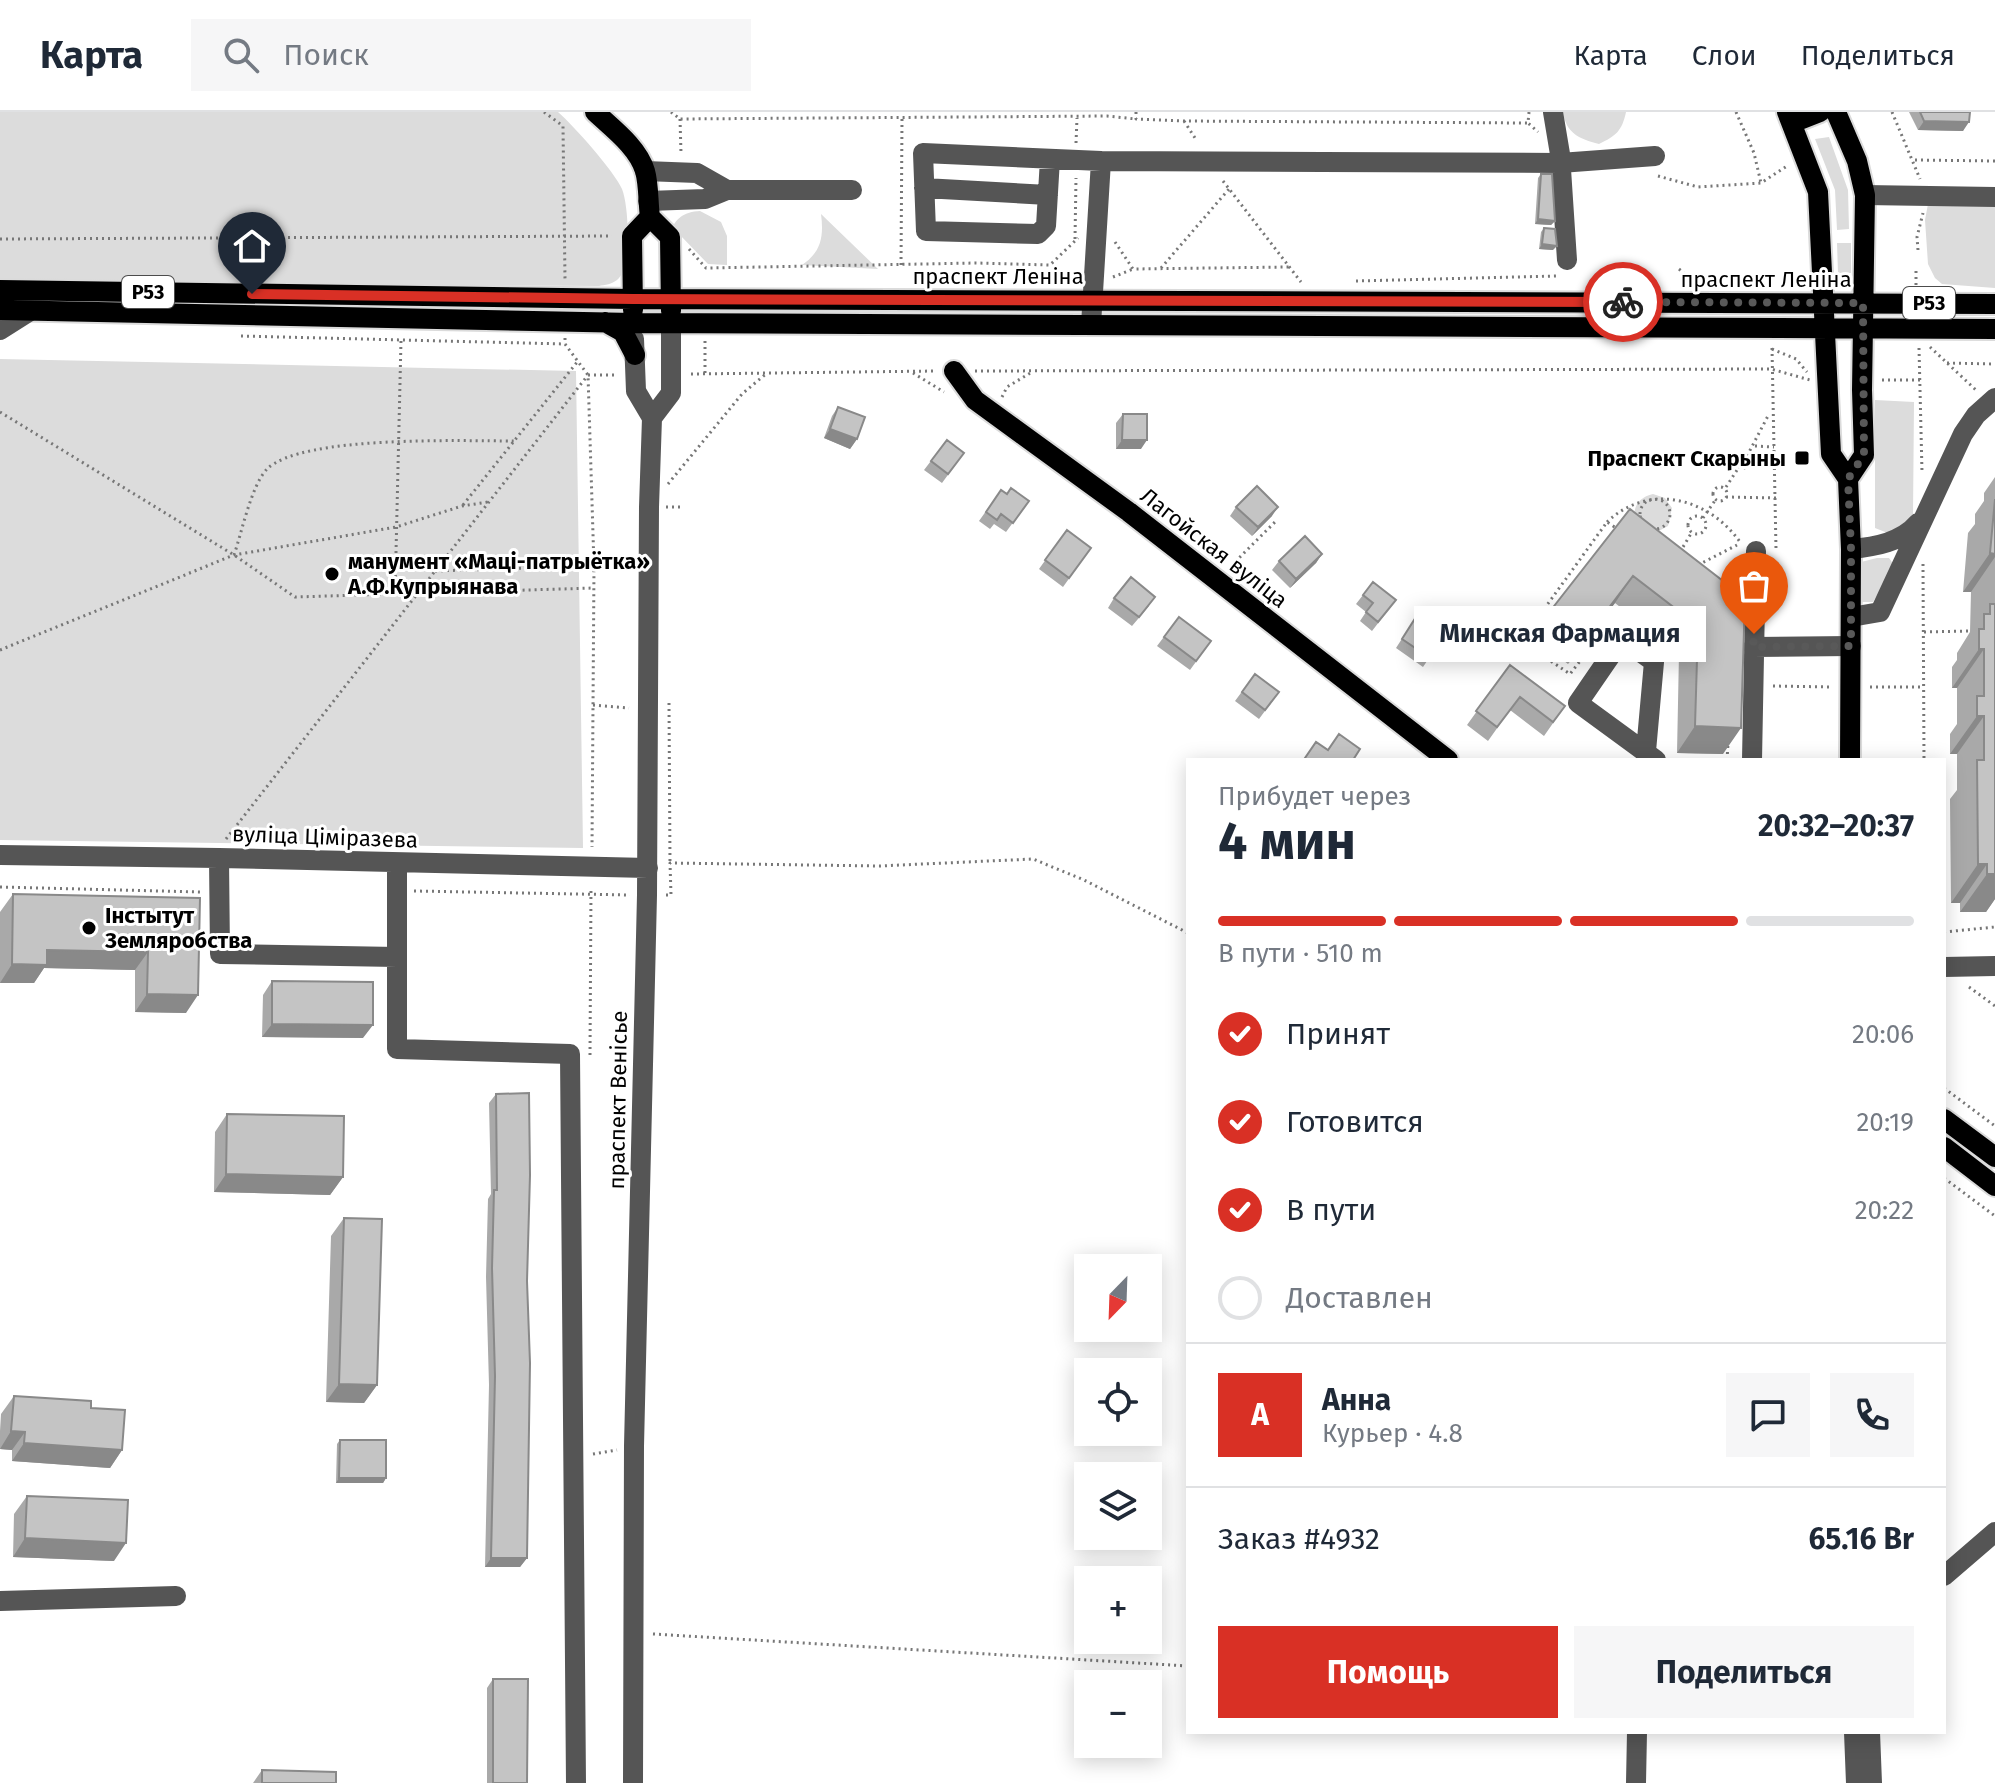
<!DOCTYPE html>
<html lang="ru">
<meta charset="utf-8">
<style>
body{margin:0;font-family:"Fira Sans",sans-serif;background:#f6f6f7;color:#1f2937;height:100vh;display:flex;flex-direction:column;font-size:30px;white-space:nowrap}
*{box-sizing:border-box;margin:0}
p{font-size:26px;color:#747a83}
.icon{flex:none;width:44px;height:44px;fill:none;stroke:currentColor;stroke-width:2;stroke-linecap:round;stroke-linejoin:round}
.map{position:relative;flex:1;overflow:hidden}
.panel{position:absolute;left:1186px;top:646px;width:760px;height:976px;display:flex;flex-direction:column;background:#fff;border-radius:0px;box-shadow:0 4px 20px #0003}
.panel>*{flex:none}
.needle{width:52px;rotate:203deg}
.controls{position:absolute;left:1074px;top:1142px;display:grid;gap:16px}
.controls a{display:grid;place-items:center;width:88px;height:88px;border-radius:0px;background:#fff;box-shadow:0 4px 20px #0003;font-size:40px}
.pin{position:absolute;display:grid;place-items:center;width:68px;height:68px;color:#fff;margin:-82px -34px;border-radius:50% 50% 50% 0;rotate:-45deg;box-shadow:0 0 8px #0007}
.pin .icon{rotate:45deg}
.courier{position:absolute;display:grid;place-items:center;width:80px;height:80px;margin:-40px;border:6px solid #d93025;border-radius:50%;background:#fff;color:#222;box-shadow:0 2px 10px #0007}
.bubble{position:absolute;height:56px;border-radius:0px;background:#fff;box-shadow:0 4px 20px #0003;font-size:26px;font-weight:700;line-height:56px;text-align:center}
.head em{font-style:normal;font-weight:700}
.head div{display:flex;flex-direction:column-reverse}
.head{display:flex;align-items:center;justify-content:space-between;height:136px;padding:0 32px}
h1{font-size:52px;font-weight:700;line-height:60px}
.bar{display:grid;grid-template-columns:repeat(4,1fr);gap:12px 8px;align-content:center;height:96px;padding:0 32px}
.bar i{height:10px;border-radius:6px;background:#e0e1e3}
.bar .selected{background:#d93025}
.bar p{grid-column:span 4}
.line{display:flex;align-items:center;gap:20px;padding:0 32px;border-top:2px solid #e0e1e3}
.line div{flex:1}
.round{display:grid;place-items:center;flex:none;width:84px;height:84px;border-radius:0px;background:#f6f6f7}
ol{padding:0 32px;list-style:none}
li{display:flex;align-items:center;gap:24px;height:88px}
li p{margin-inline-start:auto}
li .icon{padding:8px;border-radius:50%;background:#d93025;color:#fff;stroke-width:4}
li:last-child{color:#747a83}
li i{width:44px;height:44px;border:4px solid #e0e1e3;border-radius:50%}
.primary-button{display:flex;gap:16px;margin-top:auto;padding:16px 32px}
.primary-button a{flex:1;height:92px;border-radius:0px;background:#d93025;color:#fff;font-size:32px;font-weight:700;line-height:92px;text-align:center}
.primary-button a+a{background:#f6f6f7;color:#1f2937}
header{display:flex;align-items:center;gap:48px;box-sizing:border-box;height:112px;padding:0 40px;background:#fff;border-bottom:2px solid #e0e1e3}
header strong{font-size:38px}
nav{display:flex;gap:44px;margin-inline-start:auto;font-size:28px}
.search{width:560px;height:72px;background:#f6f6f7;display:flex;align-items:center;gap:20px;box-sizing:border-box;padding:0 28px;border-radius:0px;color:#747a83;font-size:30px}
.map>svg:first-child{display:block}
.green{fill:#dcdcdc}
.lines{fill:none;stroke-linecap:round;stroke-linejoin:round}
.major-casing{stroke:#dbdbdb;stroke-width:24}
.path{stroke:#777;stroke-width:3;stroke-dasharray:2 4;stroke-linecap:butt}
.minor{stroke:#555;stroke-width:20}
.major{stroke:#000;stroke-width:20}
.wall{fill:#a9a9a9}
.shaded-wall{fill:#898989}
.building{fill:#c4c4c4;stroke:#898989;stroke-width:2}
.done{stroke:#595959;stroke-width:8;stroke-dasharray:0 14.4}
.route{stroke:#d93025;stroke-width:10}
.poi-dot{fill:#000;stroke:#fff;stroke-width:3}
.labels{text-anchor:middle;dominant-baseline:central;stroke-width:6;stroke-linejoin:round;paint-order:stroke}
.shield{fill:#fff;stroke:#4c4c4c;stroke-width:2}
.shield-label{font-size:20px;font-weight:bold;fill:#000}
.street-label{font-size:22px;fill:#000;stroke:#fff}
.poi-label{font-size:22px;font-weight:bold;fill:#000;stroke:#fff;text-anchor:start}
</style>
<header>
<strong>Карта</strong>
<div class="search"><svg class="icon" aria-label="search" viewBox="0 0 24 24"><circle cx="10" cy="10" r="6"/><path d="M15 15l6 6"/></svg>Поиск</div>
<nav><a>Карта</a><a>Слои</a><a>Поделиться</a></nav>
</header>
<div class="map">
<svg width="1995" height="1671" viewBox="0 0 1995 1671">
<rect width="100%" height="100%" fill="#fff"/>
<!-- green -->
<path class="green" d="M0,0H558C574,14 614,59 622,77C629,94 632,157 617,168C612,172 605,173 599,174L0,171Z
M1563,0H1626C1622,19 1616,24 1599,32C1579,27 1566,21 1563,0Z
M1829,25L1848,78L1849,117L1837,118L1835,78L1815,27Z
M1928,92L1995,93V176L1942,172L1935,166L1928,152L1925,108Z
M700,99L721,110L727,124V153L708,152L679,122L670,121C675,106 684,100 700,99Z
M821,102L878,157L802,153C821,140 824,125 821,102Z
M1837,131H1851V161H1838Z
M0,247L576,259L583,736L0,728Z
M1875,288L1914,290L1913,405L1890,422L1875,416Z
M1653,382L1665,386L1672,396L1668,414L1657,420L1634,403C1635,391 1641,385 1653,382Z
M1877,446H1889L1894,453L1873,490H1861V450Z"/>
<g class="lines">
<!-- major casing -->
<g class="major-casing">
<path id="major" d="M595,0C612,16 638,35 645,59C649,73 648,91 650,105L670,125L671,199
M1787,0L1818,80L1831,342L1848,367
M1836,0L1857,49L1865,83L1862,278L1864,343L1848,367L1851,437L1850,648
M1792,11L1820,0
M0,178L633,187L1995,192
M0,198L633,211L1995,217
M633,198L632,124L650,105
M605,210L623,220L635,243
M954,259L975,288L1129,400L1448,648
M1944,1007L1995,1045
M1944,1035L1995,1074"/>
</g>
<!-- path -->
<path class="path" d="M544,0L563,14L565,167
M671,0L680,7L1107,4L1136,7
M1136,0V7L1184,9L1528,11
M1529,0L1528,11L1538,20
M1736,0L1754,41L1761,71
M1892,0L1920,67
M680,7L681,41
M1184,9L1197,29
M1076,31L1077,6
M1915,48L1995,49
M1658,64L1698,75L1761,71L1787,54
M1223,69L1301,170
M0,127L612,124
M1075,127L1076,66
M1115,130L1133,157L1289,155
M689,137L706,156L976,151L1050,153L1078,126
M1918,138L1917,125L1923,101
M901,153L902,7
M1161,156L1229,77
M1679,157L1685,162
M1916,159V174
M1113,165L1133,157
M1356,169L1557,164
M241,224L565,232
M565,226V232L588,263L594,454L592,735
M1930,235L1977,279
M1772,236L1776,437
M1919,236L1922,360
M1772,237L1796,247L1807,260
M1947,251L1995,252
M975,259L1771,257L1810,268
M705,261V229
M913,261L944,280
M691,262L936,259
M588,263H616
M1882,268H1921
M1002,285L1007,275L1032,260
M0,300L234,443L295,485L594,476
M1755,334L1774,335
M1736 349a7 7 0 1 1 14 0a7 7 0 1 1-14 0Z
M1747,344L1769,302
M668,372L742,282L767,261
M1726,375L1739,355
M1713 382a7 7 0 1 1 14 0a7 7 0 1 1-14 0Z
M1726,385L1777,386
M1640 402a15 15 0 1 1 30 0a15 15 0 1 1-30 0Z
M463,393L578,249
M666,395H682
M1688 413a9 9 0 1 1 18 0a9 9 0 1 1-18 0Z
M1703,406L1716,387
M1607,410C1649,370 1709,386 1740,430
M1680,440L1692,420
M234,443C242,420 251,374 267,357C302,323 463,329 514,329
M1923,452L1924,648
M1698,453L1737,433
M1231,454L1277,408
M435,459L594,454
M395,483L401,228
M1924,520L1971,519
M1594,531L1570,562L1521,529L1607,410L1616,416
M0,538L234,443L396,415L462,394L488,390
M1773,574L1831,575
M1870,575H1922
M669,591L670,751
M593,593L629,596
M1727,648L1728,632
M226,727L588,263
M0,775L201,780
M414,779L630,783
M666,783H671L670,751L879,754L1033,747L1084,768L1188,821
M1944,820L1995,815
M1969,875L1995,894
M590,943L591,775
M1944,976L1995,1014
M1944,1066L1995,1104
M593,1342L617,1338
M653,1522L1188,1554"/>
<!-- minor -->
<path class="minor" d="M1553,0L1560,42L1567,148
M1050,47L1046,114L1038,122L926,119L923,41L1101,49L1322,50L1560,51L1655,44
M645,59L697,61L727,78
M924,76L1048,83
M1865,83L1995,85
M648,89L705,87L727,78H852
M1091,213L1101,49
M0,218L30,199
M652,306L671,281V211
M1851,437C1875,435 1902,430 1918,411
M1851,505L1880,500L1963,322L1976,303L1995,286
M1753,535L1851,534
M1646,639L1654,550L1622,527L1578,591L1656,648
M1752,648L1756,439
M0,743L219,746L648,756
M219,746L220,842L397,845
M397,751V937L570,942L576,1671
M1944,855L1995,854
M1944,1464L1995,1420
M0,1489L176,1484
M1854,1620L1856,1671
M1870,1620L1872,1671
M633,1671L634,1334L647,783L649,395L652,306L636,279L634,227
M1636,1671L1637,1620"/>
<!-- major -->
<use href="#major" class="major"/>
</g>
<!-- wall -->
<path class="wall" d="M1909,0H1970L1963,19L1918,18Z
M1541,62L1555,109L1551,113L1535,112L1538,66Z
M1544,116L1553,138L1539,137L1541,120Z
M838,295L857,327L850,337L824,326L832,304Z
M1123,302L1141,337H1116V311Z
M947,328L964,341L942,371L924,358Z
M1995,365V787L1986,800H1960V791H1951L1950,687L1957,678V642H1950V622L1957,612V576H1952V555L1957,548V541L1970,520L1971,480H1963L1968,421L1975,412V402L1984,389V381Z
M1001,378L1007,382L1029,389L1006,420L994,412L990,417L979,409Z
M1236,395L1272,404L1252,424L1230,404Z
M1630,397L1745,486L1723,642L1677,641L1679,541L1615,491L1568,552L1533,525L1551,498Z
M1067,418L1091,436L1063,475L1039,457Z
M1322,442L1316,451L1290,476L1272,458L1279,449Z
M1363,483L1396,488L1372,519L1360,509L1366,500L1356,492Z
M1114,486L1149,494L1132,514L1108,496Z
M1179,505L1211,529L1190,558L1157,534Z
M1416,505L1444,524L1423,555L1396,536Z
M1510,553L1565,594L1544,624L1510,598L1488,629L1467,613Z
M1255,562L1279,580L1259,607L1235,589Z
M13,782L200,786L186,901L135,900V858L44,856L34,871H0V800Z
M272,869L363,926L262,925L263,883Z
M496,982L527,1169V1446L520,1455H485L489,1273L486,1165L488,1087L491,1082L489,991Z
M227,1002L343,1065L330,1083L214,1080L215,1020Z
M344,1106L377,1273L364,1291L326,1290L331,1124Z
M14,1284L91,1296L122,1338L110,1356L12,1349V1338L0,1337V1319L1,1302Z
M340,1328L386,1366L383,1371H336L337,1332Z
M27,1384L114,1449L13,1445L14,1402Z
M493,1567L527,1671H487V1576Z
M262,1658L336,1671H253Z"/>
<!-- shaded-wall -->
<path class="shaded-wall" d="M1924,9L1969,10L1963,19L1918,18Z
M1538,107L1555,109L1551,113L1535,112Z
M1542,132L1557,134L1553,138L1539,137Z
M830,317L857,327L850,337L824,326Z
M1122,328H1147L1141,337H1116Z
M1278,395L1272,404L1252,424L1258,415Z
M1990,441L1995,442V445L1971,480H1963Z
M1322,442L1316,451L1290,476L1296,467Z
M1633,464L1615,491L1568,552L1586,526Z
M1979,537H1984L1957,576H1952Z
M1977,604H1984L1957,642H1950Z
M1695,614L1741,616L1723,642L1677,641Z
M1978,752H1987L1960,791H1951Z
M1987,762H1995V787L1986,800H1960Z
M47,838L148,840L135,858L44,856L34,871H0L12,852Z
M147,882L198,883L186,901L135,900Z
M272,912L373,913L363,926L262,925Z
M226,1062L343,1065L330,1083L214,1080Z
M339,1272L377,1273L364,1291L326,1290Z
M11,1319L25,1320L12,1338L0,1337Z
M24,1331L122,1338L110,1356L12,1349Z
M339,1366H386L383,1371H336Z
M25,1426L126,1431L114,1449L13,1445Z
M491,1446H527L520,1455H485Z"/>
<!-- building -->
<path class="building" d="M1920,0H1970L1969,10L1924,9Z
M1541,62H1552L1555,109L1538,107Z
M1544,116L1555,117L1557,134L1542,132Z
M838,295L865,305L857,327L830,317Z
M1123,302H1147V328H1122Z
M947,328L964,341L948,362L931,349Z
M1257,374L1278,395L1258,415L1236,395Z
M1011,376L1029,389L1013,411L1001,402L997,408L986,400L1001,378L1007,382Z
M1995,387V442L1990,441Z
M1630,397L1745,486L1741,616L1695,614L1698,514L1633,464L1586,526L1551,498Z
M1067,418L1091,436L1069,466L1045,448Z
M1305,424L1322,442L1296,467L1279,449Z
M1131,465L1155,485L1139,505L1114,486Z
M1373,470L1396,488L1378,510L1366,500L1373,491L1363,483Z
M1990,492H1995V762H1987V752H1978L1977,648H1984V604H1977V584H1984V537H1979V517H1984V502H1990Z
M1179,505L1211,529L1196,549L1164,525Z
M1416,505L1444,524L1430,546L1402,527Z
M1510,553L1565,594L1553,610L1520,585L1497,615L1476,599Z
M1255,562L1279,580L1265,598L1242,580Z
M1339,622L1360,637L1353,648H1308L1305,646L1316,630L1328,638Z
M13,782L200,786L198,883L147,882L148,840L47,838V853L12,852Z
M272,869L373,870V913L272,912Z
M529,981L530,1063L527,1169L530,1251L527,1446H491L495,1264L492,1156L494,1078H497L496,982Z
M227,1002L344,1004L343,1065L226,1062Z
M344,1106L382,1107L377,1273L339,1272Z
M14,1284L91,1289V1296L125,1298L122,1338L24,1331L25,1320L11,1319Z
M340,1328H386V1366H339Z
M27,1384L128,1388L126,1431L25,1426Z
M493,1567H528L527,1671H493Z
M262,1658L336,1660V1671H262Z"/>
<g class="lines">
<!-- done -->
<path class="done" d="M1623,190L1863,191L1864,343L1848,367L1851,437V534L1753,535L1754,522"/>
<!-- route -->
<path class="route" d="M252,182L633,187L1623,190"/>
</g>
<!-- markers -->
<g class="poi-dot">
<rect x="1794" y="338" width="16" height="16" rx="4"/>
<circle cx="332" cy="462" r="8"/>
<circle cx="89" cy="816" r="8"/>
</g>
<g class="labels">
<!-- shield labels -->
<g class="shield">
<rect x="122" y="164" width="52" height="32" rx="6"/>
<rect x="1903" y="175" width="52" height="32" rx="6"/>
</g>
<g class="shield-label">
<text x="148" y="180">Р53</text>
<text x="1929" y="191">Р53</text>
</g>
<!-- street labels -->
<g class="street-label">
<text x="998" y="164">праспект Леніна</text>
<text x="1766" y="167">праспект Леніна</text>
<text transform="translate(1214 436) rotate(38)">Лагойская вуліца</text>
<text transform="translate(325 725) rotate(2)">вуліца Ціміразева</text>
<text transform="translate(618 988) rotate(-89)">праспект Венісье</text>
</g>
<!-- poi labels -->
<g class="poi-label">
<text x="1786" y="346" text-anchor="end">Праспект Скарыны</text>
<text x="348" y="449">манумент «Маці-патрыётка»<tspan x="348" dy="25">А.Ф.Купрыянава</tspan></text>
<text x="105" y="803">Інстытут<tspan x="105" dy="25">Земляробства</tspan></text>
</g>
</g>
</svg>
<div class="controls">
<a><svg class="needle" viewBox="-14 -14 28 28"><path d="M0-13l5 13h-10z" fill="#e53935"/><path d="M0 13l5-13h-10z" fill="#747a83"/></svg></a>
<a><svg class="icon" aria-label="locate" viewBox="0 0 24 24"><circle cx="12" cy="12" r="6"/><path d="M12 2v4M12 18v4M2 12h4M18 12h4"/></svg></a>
<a><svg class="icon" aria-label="layers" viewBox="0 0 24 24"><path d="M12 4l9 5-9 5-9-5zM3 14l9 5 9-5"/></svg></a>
<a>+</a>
<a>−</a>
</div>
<div class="pin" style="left:1754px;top:522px;background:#ea580c"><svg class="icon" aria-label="bag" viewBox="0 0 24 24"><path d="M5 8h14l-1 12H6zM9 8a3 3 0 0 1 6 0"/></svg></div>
<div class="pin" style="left:252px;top:182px;background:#1f2937"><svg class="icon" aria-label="home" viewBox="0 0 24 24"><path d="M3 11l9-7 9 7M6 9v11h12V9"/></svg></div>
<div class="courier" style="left:1623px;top:190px"><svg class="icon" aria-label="bike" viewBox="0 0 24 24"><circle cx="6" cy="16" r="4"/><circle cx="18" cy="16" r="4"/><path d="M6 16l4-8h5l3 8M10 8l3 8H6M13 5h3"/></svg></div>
<div class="bubble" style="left:1414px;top:494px;width:292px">Минская Фармация</div>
<section class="panel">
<div class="head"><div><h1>4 мин</h1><p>Прибудет через</p></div><em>20:32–20:37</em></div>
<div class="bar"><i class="selected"></i><i class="selected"></i><i class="selected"></i><i></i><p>В пути · 510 m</p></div>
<ol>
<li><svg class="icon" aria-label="check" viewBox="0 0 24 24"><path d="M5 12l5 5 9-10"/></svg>Принят<p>20:06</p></li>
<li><svg class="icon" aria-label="check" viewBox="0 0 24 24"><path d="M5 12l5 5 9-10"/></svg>Готовится<p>20:19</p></li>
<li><svg class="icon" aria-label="check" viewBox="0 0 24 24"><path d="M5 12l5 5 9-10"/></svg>В пути<p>20:22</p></li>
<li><i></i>Доставлен</li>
</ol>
<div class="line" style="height:144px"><b class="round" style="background:#d93025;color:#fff">А</b><div><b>Анна</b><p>Курьер · 4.8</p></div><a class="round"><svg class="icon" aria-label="chat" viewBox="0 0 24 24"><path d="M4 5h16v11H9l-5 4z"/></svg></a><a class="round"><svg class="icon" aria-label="phone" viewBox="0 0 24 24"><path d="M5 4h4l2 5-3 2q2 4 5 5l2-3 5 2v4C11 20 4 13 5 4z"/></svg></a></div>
<div class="line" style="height:104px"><div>Заказ #4932</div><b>65.16 Br</b></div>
<div class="primary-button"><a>Помощь</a><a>Поделиться</a></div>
</section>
</div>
